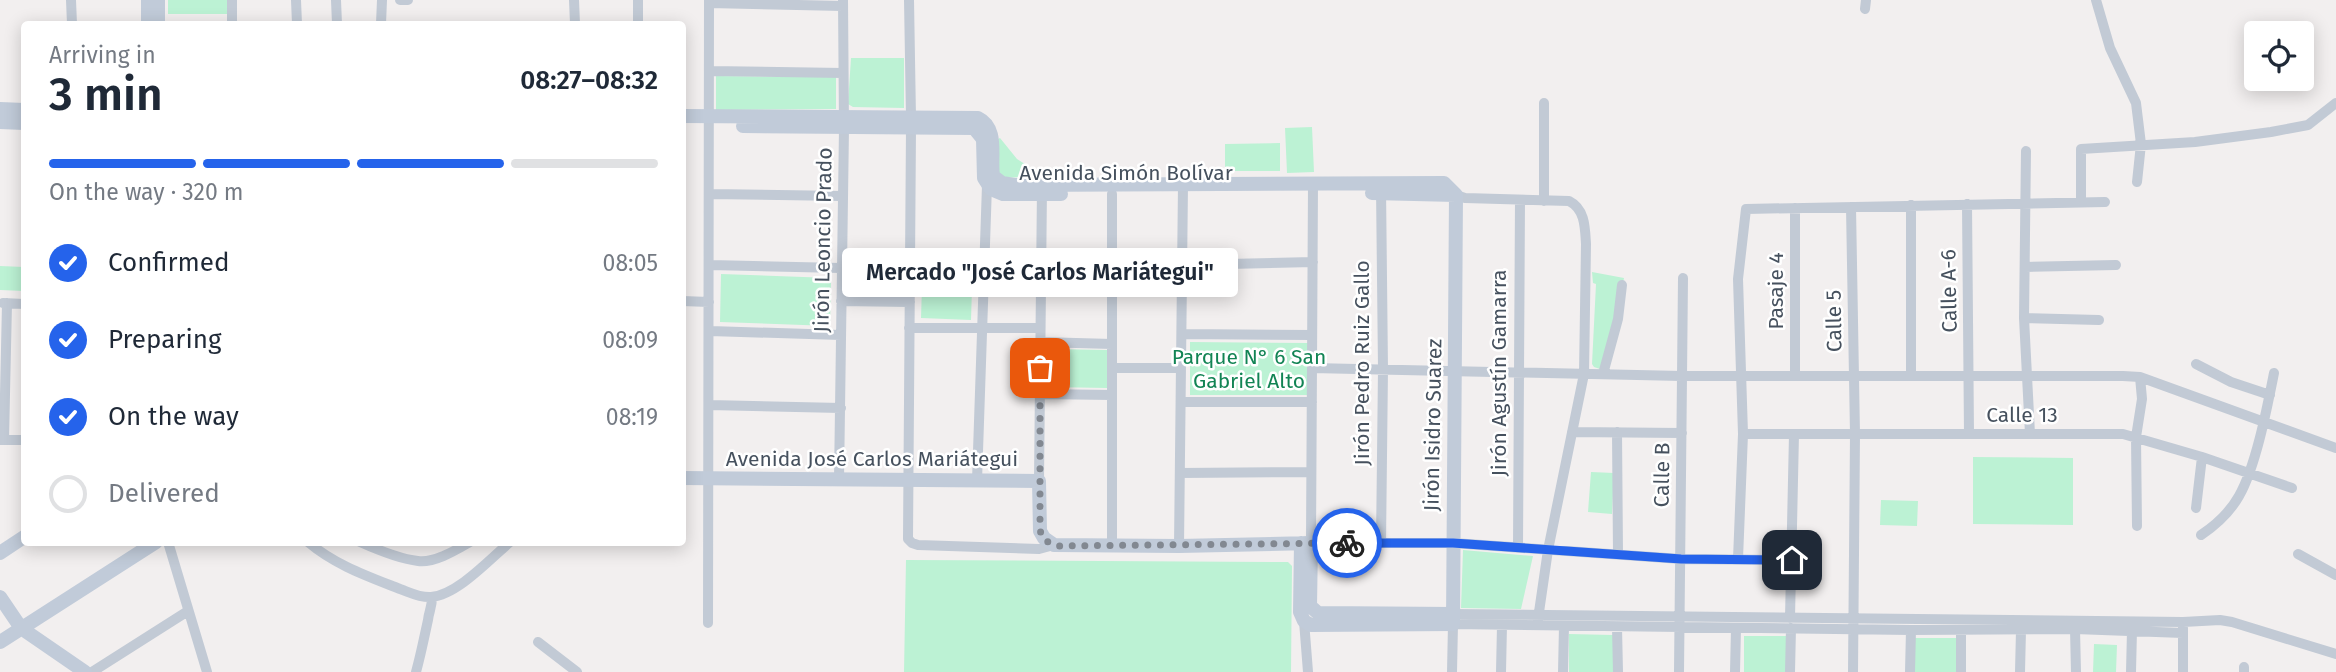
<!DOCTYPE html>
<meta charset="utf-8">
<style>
body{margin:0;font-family:"Fira Sans",sans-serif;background:#f6f6f7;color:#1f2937;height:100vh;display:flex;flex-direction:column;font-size:26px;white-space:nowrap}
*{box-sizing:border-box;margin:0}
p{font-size:23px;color:#747a83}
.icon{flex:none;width:38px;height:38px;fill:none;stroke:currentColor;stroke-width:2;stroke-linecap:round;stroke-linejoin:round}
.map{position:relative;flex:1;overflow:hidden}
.side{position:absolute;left:21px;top:21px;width:665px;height:525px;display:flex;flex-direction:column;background:#fff;border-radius:7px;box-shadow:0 4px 18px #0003}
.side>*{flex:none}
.tools{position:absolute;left:2244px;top:21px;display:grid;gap:14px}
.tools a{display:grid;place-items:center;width:70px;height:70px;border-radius:7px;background:#fff;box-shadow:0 4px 18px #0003;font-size:35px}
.pin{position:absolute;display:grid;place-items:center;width:60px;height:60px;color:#fff;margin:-30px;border-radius:14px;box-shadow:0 4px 10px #0006}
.courier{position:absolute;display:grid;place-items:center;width:70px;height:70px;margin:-35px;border:5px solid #2563eb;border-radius:50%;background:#fff;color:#222;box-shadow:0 2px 9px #0007}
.bubble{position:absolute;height:49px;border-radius:7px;background:#fff;box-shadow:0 4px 18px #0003;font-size:23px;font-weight:600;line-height:49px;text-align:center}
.summary em{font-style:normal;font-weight:600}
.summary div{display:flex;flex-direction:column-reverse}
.summary{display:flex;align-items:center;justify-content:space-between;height:119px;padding:0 28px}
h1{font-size:46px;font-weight:600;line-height:52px}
.bar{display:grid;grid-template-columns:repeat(4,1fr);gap:10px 7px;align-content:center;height:84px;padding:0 28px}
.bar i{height:9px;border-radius:5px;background:#e0e1e3}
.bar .on{background:#2563eb}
.bar p{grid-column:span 4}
ol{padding:0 28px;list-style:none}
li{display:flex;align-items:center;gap:21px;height:77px}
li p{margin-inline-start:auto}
li .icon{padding:7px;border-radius:50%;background:#2563eb;color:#fff;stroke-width:4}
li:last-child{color:#747a83}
li i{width:38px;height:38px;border:4px solid #e0e1e3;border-radius:50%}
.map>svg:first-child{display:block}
.green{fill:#bcf2d4}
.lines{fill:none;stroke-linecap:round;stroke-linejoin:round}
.street{stroke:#c2cad5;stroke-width:10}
.secondary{stroke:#c1cbd9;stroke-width:14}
.done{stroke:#828891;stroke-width:7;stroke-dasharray:0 12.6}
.route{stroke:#2563eb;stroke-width:9}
.labels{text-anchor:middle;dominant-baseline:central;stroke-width:5;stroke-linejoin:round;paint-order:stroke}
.street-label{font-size:21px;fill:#46515e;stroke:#fff}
.park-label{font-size:21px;fill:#128454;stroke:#fff}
</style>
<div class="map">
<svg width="2336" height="672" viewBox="0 0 2336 672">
<rect width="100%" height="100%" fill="#f2efef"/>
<!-- green -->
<path class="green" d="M168,0H227V14H168Z
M851,58H904V108L853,107L848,104Z
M716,76L836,77V109L716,110Z
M1312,127L1314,172L1287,173L1285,128Z
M1000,138L1017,159L1039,173L1038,176L1003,178L999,175L998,139Z
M1280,143V171H1225V144Z
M0,266L24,267V291L0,290Z
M1592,272L1624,278L1606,364L1600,369L1594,367L1592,364L1596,284L1593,283Z
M721,274L831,278L830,326L720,322Z
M922,286L972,288L971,320L921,318Z
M1190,342L1308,343V395H1190Z
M1051,349L1108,350L1107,388L1051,387Z
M1973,457L2073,458V525L1973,524Z
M1591,472L1614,473L1612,514L1588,512Z
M1881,500L1918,501L1917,526L1880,525Z
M1463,550L1533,556L1521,609L1461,608Z
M906,560L1288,562L1292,566L1291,672H904Z
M1569,634L1613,635V672H1569Z
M1744,636H1787V672H1744Z
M1915,638H1956V672H1915Z
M2094,644L2117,645L2116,672H2093Z"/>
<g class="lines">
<!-- street -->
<path class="street" d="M71,0L72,24
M296,0L297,24
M336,0L337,24
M400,0H408
M574,0L575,24
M638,0V24
M909,0L911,117
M2096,0L2110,48L2136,103L2141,144L2137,182
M709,3L843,6
M1865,9L1866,0
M232,24V0
M381,24L382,0
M709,71L843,73
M911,128L908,539L912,543L918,545L1039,549L1054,545
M2026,151L2024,318L2030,434
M1313,184L1311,543H1453L1681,559L1792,560
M1381,187L1383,369L1381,543
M710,194L842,196
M1456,195L1465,198L1569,201C1585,209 1585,227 1586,244L1584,374L1548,550L1538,619
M1544,201V103
M2081,202V149L2195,142L2271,132L2308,125L2336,103
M1967,204L1969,434
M1911,205V376
M1851,207L1855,434L1853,672
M710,265L841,268
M1183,265L1313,262
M2026,267L2116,265
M910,275L983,277
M682,301L709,302
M841,301L910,302
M3,303L24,304
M2024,318L2099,320
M909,328H1040
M710,331L841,335
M1182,334L1312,335
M1040,342L1112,344
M2196,364L2231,382L2270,395
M1112,368H1181
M1312,368L1682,376H2123L2140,377L2336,448
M1603,374L1618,319L1622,285
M1795,374V208
M1040,394L1112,395
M1181,402H1312
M709,405L841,408
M1572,432L1682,433
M1617,432L1618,554
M1743,434H2123L2202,457L2292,488
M0,440H24
M4,440L7,303
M1180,473L1311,472
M839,480L844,128L843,0
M977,481L987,185L989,181
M1039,481L1042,187
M2196,508L2202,457
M2137,526L2136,437L2142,399L2140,377
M2201,535C2216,525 2230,512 2239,496C2256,466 2267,408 2274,373
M168,542L207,672
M308,542C335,565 367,576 400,589C409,592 420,598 431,597C457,595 489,560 510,542
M360,542C378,550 399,559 418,561C435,563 456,550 470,542
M1112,546V194
M1179,546L1183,184
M1518,547L1520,200
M2298,554L2336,575
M1738,559L1743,434L1738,279L1746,209L2105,202
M1453,614L2183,622L2220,620L2232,622L2336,654
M1790,618L1794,434
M1304,621L1308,672
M708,623L709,0
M1617,627L1618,672
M2075,629L2076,672
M538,642L577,672
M92,672L188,611
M416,672C421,654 424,638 428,620C429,611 432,608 432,597
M1452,672L1453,624L1911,630L2075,629L2183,633
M1501,672L1502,625
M1563,672L1564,626
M1679,672L1683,278
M1735,672L1736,628
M1790,672L1791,628
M1910,672L1911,630
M1961,672V630
M2020,672L2021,630
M2131,672L2132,630
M2183,672V628
M2244,672V667"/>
<!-- secondary -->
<path class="secondary" d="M148,0V24
M158,0V24
M0,109L24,110
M682,116L978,118C999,128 990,157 993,176L1002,183L1014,185L1444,183L1456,195L1453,624L1311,625L1304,621L1300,612L1301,543
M0,122L24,123
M743,126L974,128L983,139L984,178L991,189L1003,194H1061
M1372,193L1456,195
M682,478L1039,481L1040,531L1044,538L1054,545L1179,546L1311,543L1310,606L1318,613L1453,614
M0,553L24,537
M0,597L21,628L85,672
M0,642L156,542"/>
</g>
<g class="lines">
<!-- done -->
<path class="done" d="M1040,368V527C1040,538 1048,544 1059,546L1347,543"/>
<!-- route -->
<path class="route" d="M1347,543H1453L1681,559L1792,560"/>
</g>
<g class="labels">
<!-- street labels -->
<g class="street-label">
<text x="1126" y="173">Avenida Simón Bolívar</text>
<text transform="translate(823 240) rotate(-89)">Jirón Leoncio Prado</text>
<text transform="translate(1776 291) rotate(-90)">Pasaje 4</text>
<text transform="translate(1949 291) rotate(-91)">Calle A-6</text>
<text transform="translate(1834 321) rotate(-91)">Calle 5</text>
<text transform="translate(1362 363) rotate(-90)">Jirón Pedro Ruiz Gallo</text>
<text transform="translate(1499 373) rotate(-90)">Jirón Agustín Gamarra</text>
<text x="2022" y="415">Calle 13</text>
<text transform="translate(1433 425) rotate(-89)">Jirón Isidro Suarez</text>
<text x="872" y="459">Avenida José Carlos Mariátegui</text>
<text transform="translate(1662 475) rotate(-89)">Calle B</text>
</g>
<!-- park labels -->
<g class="park-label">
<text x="1249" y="357">Parque N° 6 San<tspan x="1249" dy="24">Gabriel Alto</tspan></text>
</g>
</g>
</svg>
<div class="tools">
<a><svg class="icon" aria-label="locate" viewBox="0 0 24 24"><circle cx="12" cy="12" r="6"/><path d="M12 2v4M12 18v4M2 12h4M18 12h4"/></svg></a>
</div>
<div class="pin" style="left:1040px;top:368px;background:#ea580c"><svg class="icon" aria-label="bag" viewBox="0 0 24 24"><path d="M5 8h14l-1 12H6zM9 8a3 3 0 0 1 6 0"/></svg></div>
<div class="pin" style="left:1792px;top:560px;background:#1f2937"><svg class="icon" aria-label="home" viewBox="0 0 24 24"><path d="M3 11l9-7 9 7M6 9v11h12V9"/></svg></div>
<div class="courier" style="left:1347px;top:543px"><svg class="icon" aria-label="bike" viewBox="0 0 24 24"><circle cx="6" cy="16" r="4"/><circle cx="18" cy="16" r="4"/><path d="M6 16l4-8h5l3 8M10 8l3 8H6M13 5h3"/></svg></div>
<div class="bubble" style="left:842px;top:248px;width:396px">Mercado &quot;José Carlos Mariátegui&quot;</div>
<section class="side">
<div class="summary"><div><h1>3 min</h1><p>Arriving in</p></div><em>08:27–08:32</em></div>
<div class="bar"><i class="on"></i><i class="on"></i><i class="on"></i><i></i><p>On the way · 320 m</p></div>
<ol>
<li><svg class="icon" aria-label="check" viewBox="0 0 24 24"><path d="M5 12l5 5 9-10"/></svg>Confirmed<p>08:05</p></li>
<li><svg class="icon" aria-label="check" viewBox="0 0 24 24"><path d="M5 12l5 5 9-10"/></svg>Preparing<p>08:09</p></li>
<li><svg class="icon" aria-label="check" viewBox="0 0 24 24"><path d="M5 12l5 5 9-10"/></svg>On the way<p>08:19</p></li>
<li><i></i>Delivered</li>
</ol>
</section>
</div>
